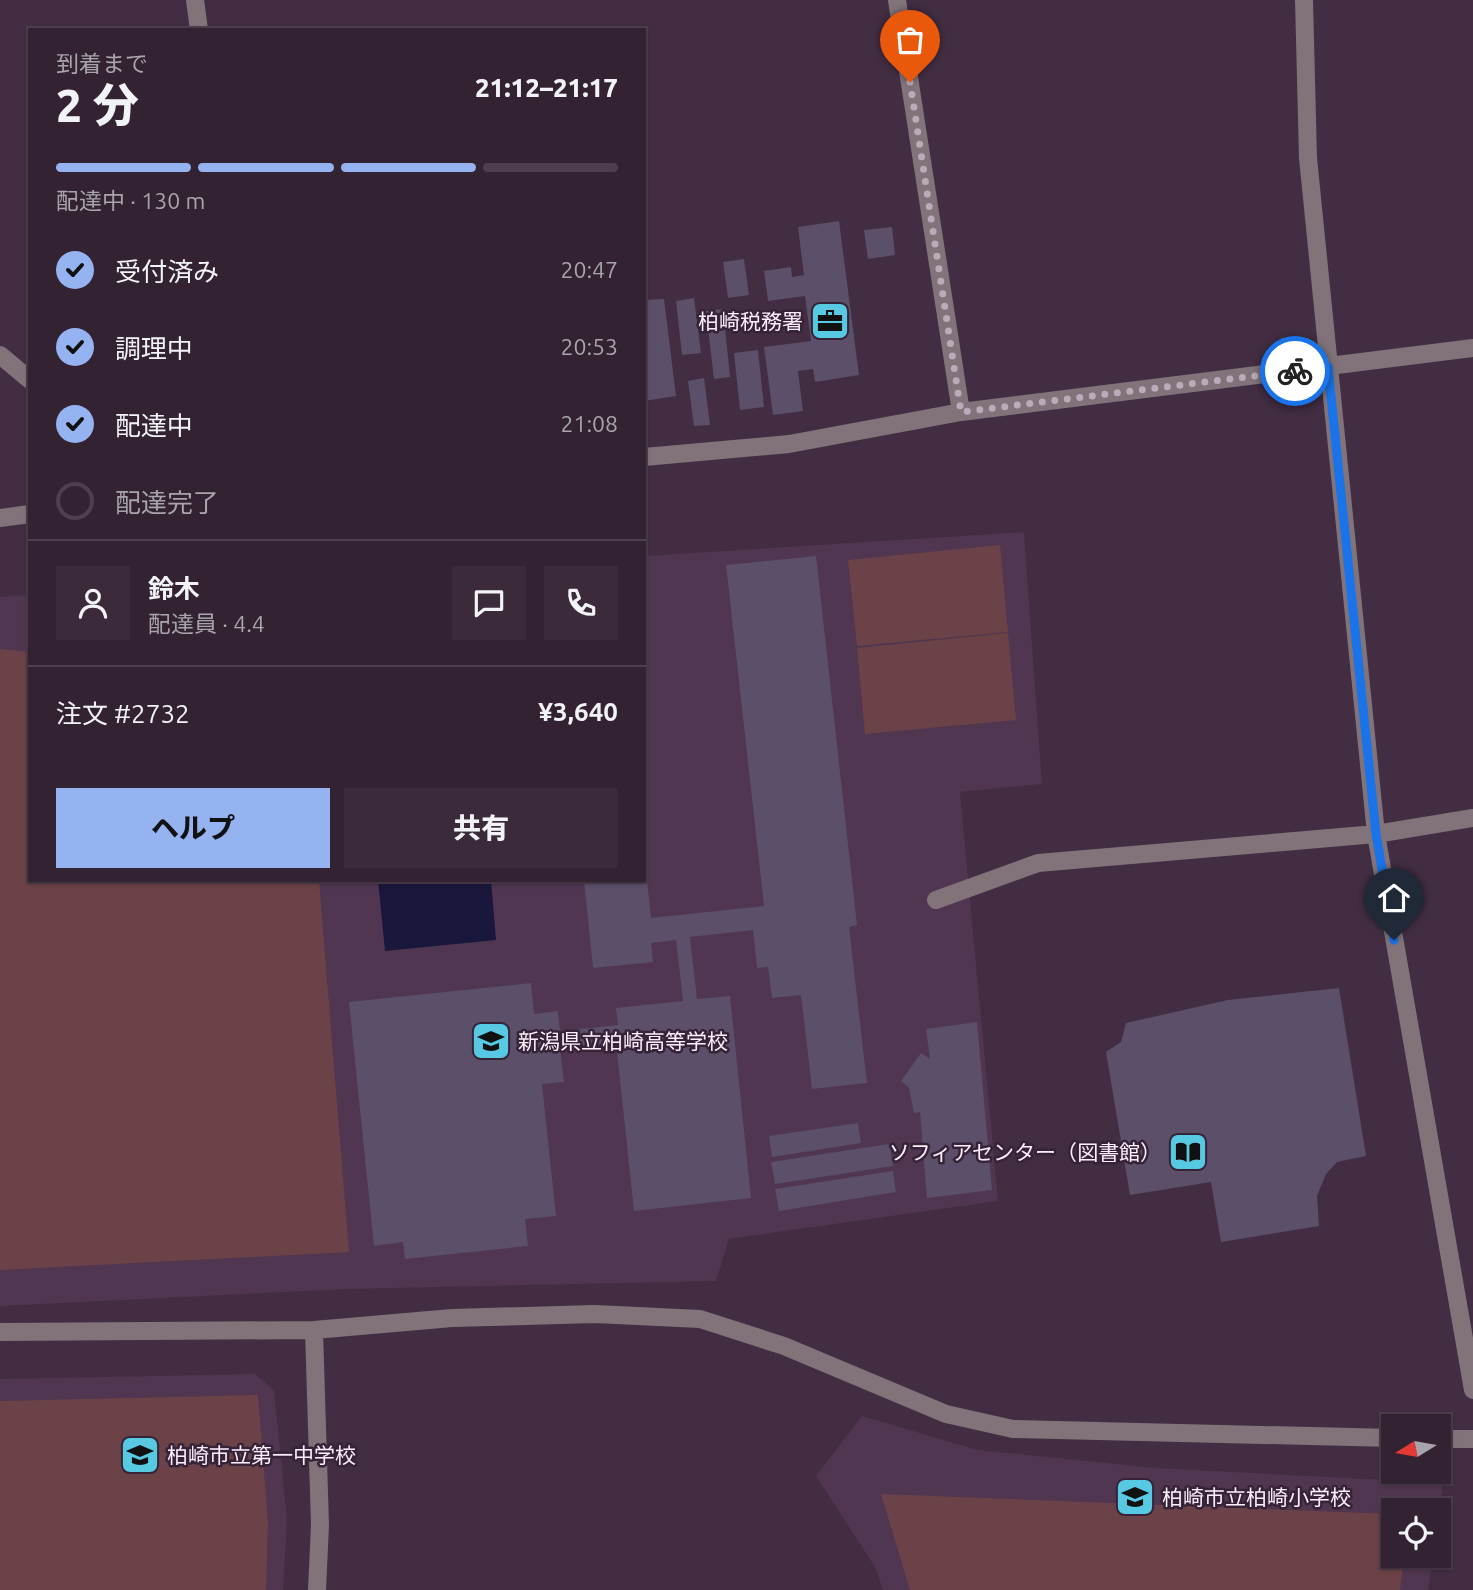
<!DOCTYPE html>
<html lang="ja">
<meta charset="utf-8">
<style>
body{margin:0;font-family:Ubuntu,"Noto Sans JP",sans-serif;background:#3a2a3a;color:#f1f3f6;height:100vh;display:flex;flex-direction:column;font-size:26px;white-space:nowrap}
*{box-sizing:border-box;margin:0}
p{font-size:23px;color:#a8a4ac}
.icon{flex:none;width:38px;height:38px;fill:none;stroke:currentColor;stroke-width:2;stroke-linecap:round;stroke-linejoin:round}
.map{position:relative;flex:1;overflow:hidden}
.side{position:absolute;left:28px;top:28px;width:618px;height:854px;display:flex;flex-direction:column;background:#322232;border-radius:0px;box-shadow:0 2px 5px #0004,0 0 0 2px #4d3f4d}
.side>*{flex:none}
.needle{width:46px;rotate:259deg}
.buttons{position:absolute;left:1381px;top:1414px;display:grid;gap:14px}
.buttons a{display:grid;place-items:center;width:70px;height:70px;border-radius:0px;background:#322232;box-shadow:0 2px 5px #0004,0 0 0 2px #4d3f4d;font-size:35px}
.pin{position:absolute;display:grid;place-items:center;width:60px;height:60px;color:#fff;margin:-72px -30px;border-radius:50% 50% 50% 0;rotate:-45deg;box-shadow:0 0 7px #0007}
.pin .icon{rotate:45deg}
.courier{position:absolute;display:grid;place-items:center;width:70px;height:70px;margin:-35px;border:5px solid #1a73e8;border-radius:50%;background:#fff;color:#222;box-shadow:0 2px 9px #0007}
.headline em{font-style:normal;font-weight:800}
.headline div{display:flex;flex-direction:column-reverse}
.headline{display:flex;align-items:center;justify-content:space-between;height:119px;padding:0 28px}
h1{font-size:46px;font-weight:800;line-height:52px}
.bar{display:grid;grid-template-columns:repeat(4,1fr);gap:10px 7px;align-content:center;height:84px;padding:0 28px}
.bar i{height:9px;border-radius:5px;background:#4d3f4d}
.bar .active{background:#95b2f1}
.bar p{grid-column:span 4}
.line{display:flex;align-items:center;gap:18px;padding:0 28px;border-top:2px solid #4d3f4d}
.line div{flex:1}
.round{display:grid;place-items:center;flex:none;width:74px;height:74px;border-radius:0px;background:#3a2a3a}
ol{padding:0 28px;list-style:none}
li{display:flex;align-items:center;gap:21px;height:77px}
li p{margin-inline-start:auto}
li .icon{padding:7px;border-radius:50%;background:#95b2f1;color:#111;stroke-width:4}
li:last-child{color:#a8a4ac}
li i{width:38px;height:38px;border:4px solid #4d3f4d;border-radius:50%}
.button{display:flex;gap:14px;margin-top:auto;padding:14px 28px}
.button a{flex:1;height:80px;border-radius:0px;background:#95b2f1;color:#111;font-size:28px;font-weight:800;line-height:80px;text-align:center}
.button a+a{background:#3a2a3a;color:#f1f3f6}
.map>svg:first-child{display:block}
.built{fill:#503650}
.green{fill:#6b4247}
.water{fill:#1a173d}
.building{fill:#5b4f6a}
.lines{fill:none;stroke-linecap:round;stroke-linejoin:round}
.minor{stroke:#817379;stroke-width:18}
.done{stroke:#bbaaba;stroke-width:7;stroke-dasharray:0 12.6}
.route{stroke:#1a73e8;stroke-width:9}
.labels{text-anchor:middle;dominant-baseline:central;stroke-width:5;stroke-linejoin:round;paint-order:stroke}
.poi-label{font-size:21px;fill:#fceefb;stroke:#372337;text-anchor:start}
</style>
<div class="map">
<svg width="1473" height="1590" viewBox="0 0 1473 1590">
<rect width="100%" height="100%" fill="#422d42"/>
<!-- built -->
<path class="built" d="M1024,532L1042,784L960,792L998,1201L729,1239L716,1281L347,1289L0,1306V597L30,595V880H644V556Z
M255,1374L274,1390L287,1519L283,1590H0V1379Z
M862,1416L978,1450L1156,1468L1443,1483L1439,1517L1438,1510H1393V1556H1433L1428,1590H883L875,1567L816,1476Z"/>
<!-- green -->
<path class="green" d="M1000,545L1008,632L857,646L848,560Z
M1008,633L1016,720L865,734L857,648Z
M0,649L30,652V880H319L349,1252L0,1270Z
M258,1395L268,1523L266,1590H0V1401Z
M881,1494L1393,1514V1556H1404L1400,1590H910Z"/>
<!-- water -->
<path class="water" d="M378,880H491L496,940L385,951Z"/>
<!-- building -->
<path class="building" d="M839,221L859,375L815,382L813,369L798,371L803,411L773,415L764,347L811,341L805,296L768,301L764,271L791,267L792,277L804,275L798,227Z
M892,227L895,255L868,259L864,230Z
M744,259L749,295L728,298L723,262Z
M694,298L701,353L682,355L676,301Z
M664,299L676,396L644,401V300Z
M723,309L730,377L714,379L706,311Z
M758,350L764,407L740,410L734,353Z
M704,378L710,425L694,426L688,381Z
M816,556L857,925L849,927L867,1083L812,1089L801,995L772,998L768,967L757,968L753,930L690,937L697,999L730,996L751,1198L634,1211L616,1042L560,1048L564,1082L542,1084L556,1216L525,1219L528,1246L405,1259L403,1242L374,1246L349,1002L531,983L534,1014L558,1011L560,1031L618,1025L616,1008L683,1001L676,940L651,943L653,962L593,968L584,880H644L646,869L651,918L764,906L726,565Z
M1339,988L1366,1156L1337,1162L1326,1174L1317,1196L1319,1226L1221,1242L1211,1182L1130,1195L1106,1052L1121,1042L1126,1023L1228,1000Z
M977,1022L992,1190L927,1198L920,1112L914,1113L909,1088L901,1081L921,1053L930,1059L926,1029Z
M858,1123L861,1143L772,1157L769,1136Z
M889,1144L893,1166L775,1184L771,1162Z
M893,1171L896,1192L779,1211L775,1189Z"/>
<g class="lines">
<!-- minor -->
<path class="minor" d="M195,0L199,30
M897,0L961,412
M1304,0L1308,158L1376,834L1473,1390
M0,355L30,380
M644,457L789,444L961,412L1473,348
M0,518L30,514
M936,900L1038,863L1376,834L1473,818
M314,1330L320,1525L317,1590
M0,1332L314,1330L452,1318L595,1314L700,1319L784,1346L946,1414L1013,1429L1393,1438
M1438,1439H1473"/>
</g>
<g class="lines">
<!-- done -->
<path class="done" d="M910,82L961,412L1295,371"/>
<!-- route -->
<path class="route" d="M1295,371L1328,367L1376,834L1394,940"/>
</g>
<!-- icons -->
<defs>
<g id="office-square" transform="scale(2.0125)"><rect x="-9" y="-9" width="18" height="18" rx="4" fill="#57c9e3" stroke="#372337"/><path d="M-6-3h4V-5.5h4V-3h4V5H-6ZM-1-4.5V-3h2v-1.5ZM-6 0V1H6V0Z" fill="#111"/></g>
<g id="school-square" transform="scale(2.0125)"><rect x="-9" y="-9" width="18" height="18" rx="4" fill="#57c9e3" stroke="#372337"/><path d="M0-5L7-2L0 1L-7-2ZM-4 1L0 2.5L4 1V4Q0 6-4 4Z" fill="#111"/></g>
<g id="library-square" transform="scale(2.0125)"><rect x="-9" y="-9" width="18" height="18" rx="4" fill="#57c9e3" stroke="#372337"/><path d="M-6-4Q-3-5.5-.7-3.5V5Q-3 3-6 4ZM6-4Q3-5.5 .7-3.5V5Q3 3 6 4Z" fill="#111"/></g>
</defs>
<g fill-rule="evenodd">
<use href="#office-square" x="830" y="321"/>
<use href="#school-square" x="491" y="1041"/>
<use href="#library-square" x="1188" y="1152"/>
<use href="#school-square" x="140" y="1455"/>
<use href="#school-square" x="1135" y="1497"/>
</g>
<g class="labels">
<!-- poi labels -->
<g class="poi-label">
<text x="803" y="321" text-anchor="end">柏崎税務署</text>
<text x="518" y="1041">新潟県立柏崎高等学校</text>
<text x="1161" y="1152" text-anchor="end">ソフィアセンター（図書館）</text>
<text x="167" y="1455">柏崎市立第一中学校</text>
<text x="1162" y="1497">柏崎市立柏崎小学校</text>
</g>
</g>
</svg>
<div class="buttons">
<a><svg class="needle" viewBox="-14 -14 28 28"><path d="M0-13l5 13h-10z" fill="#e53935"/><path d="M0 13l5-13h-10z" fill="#a8a4ac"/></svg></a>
<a><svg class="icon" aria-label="locate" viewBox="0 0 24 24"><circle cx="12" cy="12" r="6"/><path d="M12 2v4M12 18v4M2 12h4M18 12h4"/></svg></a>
</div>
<div class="pin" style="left:910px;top:82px;background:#ea580c"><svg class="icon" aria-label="bag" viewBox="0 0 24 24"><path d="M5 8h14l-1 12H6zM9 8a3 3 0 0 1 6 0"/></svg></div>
<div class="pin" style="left:1394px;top:940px;background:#1f2937"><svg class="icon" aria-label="home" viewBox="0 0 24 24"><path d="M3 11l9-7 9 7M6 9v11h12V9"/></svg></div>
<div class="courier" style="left:1295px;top:371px"><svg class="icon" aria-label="bike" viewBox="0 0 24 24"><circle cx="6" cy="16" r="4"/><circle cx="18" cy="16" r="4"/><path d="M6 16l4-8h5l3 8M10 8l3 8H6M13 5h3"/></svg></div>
<section class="side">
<div class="headline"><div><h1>2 分</h1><p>到着まで</p></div><em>21:12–21:17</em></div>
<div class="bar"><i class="active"></i><i class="active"></i><i class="active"></i><i></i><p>配達中 · 130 m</p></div>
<ol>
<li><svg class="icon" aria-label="check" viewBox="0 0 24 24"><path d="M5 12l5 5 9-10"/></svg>受付済み<p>20:47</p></li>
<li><svg class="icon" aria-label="check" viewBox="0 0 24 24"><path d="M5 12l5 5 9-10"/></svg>調理中<p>20:53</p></li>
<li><svg class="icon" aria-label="check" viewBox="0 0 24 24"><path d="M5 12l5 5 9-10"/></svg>配達中<p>21:08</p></li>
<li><i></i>配達完了</li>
</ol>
<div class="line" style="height:126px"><a class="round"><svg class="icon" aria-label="person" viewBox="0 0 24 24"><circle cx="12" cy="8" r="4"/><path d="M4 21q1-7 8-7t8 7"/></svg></a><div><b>鈴木</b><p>配達員 · 4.4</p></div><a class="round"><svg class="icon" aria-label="chat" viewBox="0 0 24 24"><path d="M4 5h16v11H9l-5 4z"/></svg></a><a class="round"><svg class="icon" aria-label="phone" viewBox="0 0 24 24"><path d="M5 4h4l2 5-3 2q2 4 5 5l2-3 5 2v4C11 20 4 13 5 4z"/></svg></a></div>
<div class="line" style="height:91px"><div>注文 #2732</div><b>¥3,640</b></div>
<div class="button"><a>ヘルプ</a><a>共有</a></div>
</section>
</div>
